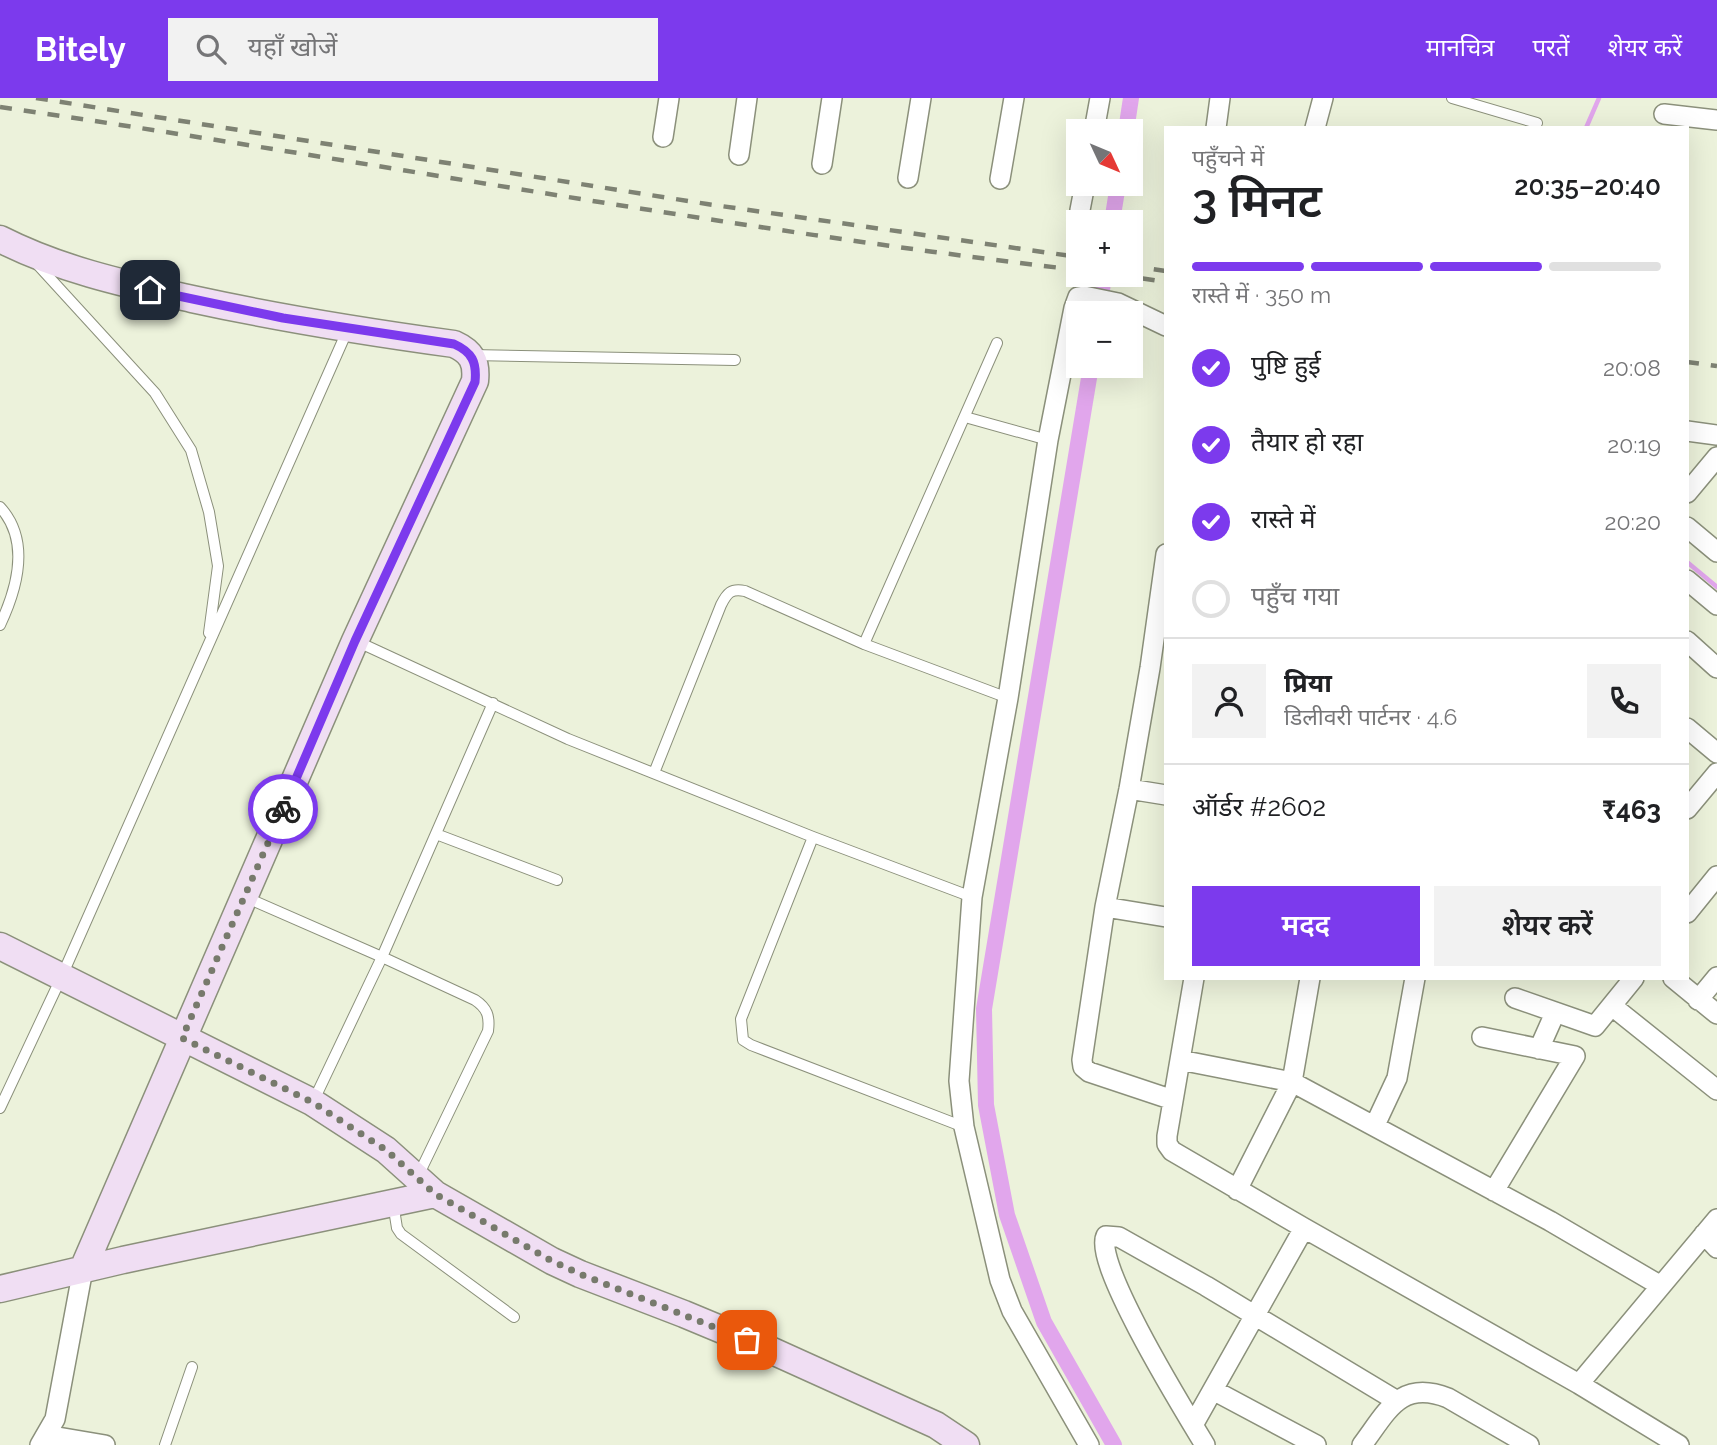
<!DOCTYPE html>
<html lang="hi">
<meta charset="utf-8">
<style>
body{margin:0;font-family:Raleway,"Noto Sans Devanagari",sans-serif;background:#f2f2f2;color:#202124;height:100vh;display:flex;flex-direction:column;font-size:26px;white-space:nowrap}
*{box-sizing:border-box;margin:0}
p{font-size:23px;color:#757577}
.icon{flex:none;width:38px;height:38px;fill:none;stroke:currentColor;stroke-width:2;stroke-linecap:round;stroke-linejoin:round}
.map{position:relative;flex:1;overflow:hidden}
.drawer{position:absolute;left:1164px;top:28px;width:525px;height:854px;display:flex;flex-direction:column;background:#fff;border-radius:0px;box-shadow:0 7px 28px #0002}
.drawer>*{flex:none}
.needle{width:46px;rotate:134deg}
.fabs{position:absolute;left:1066px;top:21px;display:grid;gap:14px}
.fabs a{display:grid;place-items:center;width:77px;height:77px;border-radius:0px;background:#fff;box-shadow:0 7px 28px #0002;font-size:35px}
.pin{position:absolute;display:grid;place-items:center;width:60px;height:60px;color:#fff;margin:-30px;border-radius:14px;box-shadow:0 4px 10px #0006}
.courier{position:absolute;display:grid;place-items:center;width:70px;height:70px;margin:-35px;border:5px solid #7c3aed;border-radius:50%;background:#fff;color:#222;box-shadow:0 2px 9px #0007}
.headline em{font-style:normal;font-weight:600}
.headline div{display:flex;flex-direction:column-reverse}
.headline{display:flex;align-items:center;justify-content:space-between;height:119px;padding:0 28px}
h1{font-size:46px;font-weight:600;line-height:52px}
.bar{display:grid;grid-template-columns:repeat(4,1fr);gap:10px 7px;align-content:center;height:84px;padding:0 28px}
.bar i{height:9px;border-radius:5px;background:#e0e0e0}
.bar .current{background:#7c3aed}
.bar p{grid-column:span 4}
.line{display:flex;align-items:center;gap:18px;padding:0 28px;border-top:2px solid #e0e0e0}
.line div{flex:1}
.round{display:grid;place-items:center;flex:none;width:74px;height:74px;border-radius:0px;background:#f2f2f2}
ol{padding:0 28px;list-style:none}
li{display:flex;align-items:center;gap:21px;height:77px}
li p{margin-inline-start:auto}
li .icon{padding:7px;border-radius:50%;background:#7c3aed;color:#fff;stroke-width:4}
li:last-child{color:#757577}
li i{width:38px;height:38px;border:4px solid #e0e0e0;border-radius:50%}
.action{display:flex;gap:14px;margin-top:auto;padding:14px 28px}
.action a{flex:1;height:80px;border-radius:0px;background:#7c3aed;color:#fff;font-size:28px;font-weight:600;line-height:80px;text-align:center}
.action a+a{background:#f2f2f2;color:#202124}
header{display:flex;align-items:center;gap:42px;box-sizing:border-box;height:98px;padding:0 35px;background:#7c3aed;color:#fff}
header strong{font-size:33px}
nav{display:flex;gap:38px;margin-inline-start:auto;font-size:24px}
.search{width:490px;height:63px;background:#f2f2f2;display:flex;align-items:center;gap:18px;box-sizing:border-box;padding:0 24px;border-radius:0px;color:#757577;font-size:26px}
.map>svg:first-child{display:block}
.lines{fill:none;stroke-linecap:round;stroke-linejoin:round}
.stream{stroke:#e1a6ec;stroke-width:4.5}
.canal{stroke:#e1a6ec;stroke-width:16}
.lane-casing{stroke:#8b907b;stroke-width:12}
.street-casing{stroke:#8b907b;stroke-width:22}
.secondary-casing{stroke:#8b907b;stroke-width:29}
.lane{stroke:#fff;stroke-width:10}
.street{stroke:#fff;stroke-width:19}
.secondary{stroke:#f0def3;stroke-width:26}
.rail{stroke:#7e8273;stroke-width:4.5;stroke-dasharray:12 12;stroke-linecap:butt}
.done{stroke:#777a6c;stroke-width:7;stroke-dasharray:0 12.6}
.route{stroke:#7c3aed;stroke-width:9}
</style>
<header>
<strong>Bitely</strong>
<div class="search"><svg class="icon" aria-label="search" viewBox="0 0 24 24"><circle cx="10" cy="10" r="6"/><path d="M15 15l6 6"/></svg>यहाँ खोजें</div>
<nav><a>मानचित्र</a><a>परतें</a><a>शेयर करें</a></nav>
</header>
<div class="map">
<svg width="1717" height="1347" viewBox="0 0 1717 1347">
<rect width="100%" height="100%" fill="#ecf2db"/>
<g class="lines">
<!-- stream -->
<path class="stream" d="M1586,30L1599,0
M1687,464L1717,489"/>
<!-- canal -->
<path class="canal" d="M1126,33L1131,0
M1112,124L1118,86
M1099,215L1104,177
M1091,268L984,911L986,1007L1007,1117L1044,1224L1114,1347"/>
<!-- lane casing -->
<g class="lane-casing">
<path id="lane" d="M1452,0L1537,25
M37,166L155,295L191,352L209,414L218,468L209,535
M472,257L735,262
M965,319L1048,342
M0,409C31,443 17,491 0,527
M356,543L568,641L813,739L972,799
M864,546L997,245
M654,675L721,507C727,495 731,490 745,493L864,546L1008,600
M436,736L557,782
M813,739L741,921L743,942L751,947L964,1029
M245,799L382,859L313,1004
M0,1010L61,880L348,231
M418,1078L488,933C490,918 487,910 475,902L382,859L493,605
M393,1105L397,1130L401,1136L514,1219
M165,1347L192,1269"/>
</g>
<!-- street casing -->
<g class="street-casing">
<path id="street" d="M1664,16L1717,22
M1216,30L1220,0
M1315,30L1323,0
M1094,33L1100,0
M663,39L669,0
M739,57L747,0
M822,66L832,0
M908,80L921,0
M1000,81L1014,0
M1080,112L1085,86
M1687,333L1717,337
M1687,395L1717,359
M1687,429L1717,454
M1166,456L1150,570L1129,691L1105,809L1082,962L1083,969L1089,974L1173,1002
M1687,482L1717,507
M1687,543L1717,570
M1687,630L1717,655
M1129,691L1166,697
M1687,711L1717,675
M1105,809L1166,819
M1687,815L1717,778
M1194,880L1167,1038V1046L1172,1053L1304,1130L1579,1286L1679,1347
M1673,880L1717,916
M1515,900L1595,928L1634,880
M1698,902L1717,879
M1612,908L1717,992
M1482,939L1575,958L1494,1093
M1539,951L1555,915
M1180,962L1292,984L1550,1123L1661,1188
M1375,1027L1397,980L1415,880
M1237,1092L1292,984L1310,880
M1704,1136L1717,1150
M1579,1286L1717,1121
M1213,1292L1316,1347
M1193,1327L1304,1130
M46,1337L105,1347
M40,1347L55,1321L83,1171
M1089,1347L1012,1213L1000,1182L964,1029L959,983L972,799L1008,600L1048,342L1074,210L1078,199L1084,198L1118,205L1166,228
M1205,1347C1187,1317 1092,1164 1106,1138L1119,1139L1206,1188L1397,1303
M1362,1347C1387,1314 1400,1281 1448,1300L1529,1347"/>
</g>
<!-- secondary casing -->
<g class="secondary-casing">
<path id="secondary" d="M0,141C61,172 126,186 192,201C279,220 366,234 454,246C472,254 477,264 475,283L355,543L83,1171
M0,848L312,1004L386,1052L435,1096L552,1163L580,1176L684,1216L768,1251L936,1327L966,1347
M0,1191L123,1162L435,1096"/>
</g>
<!-- lane -->
<use href="#lane" class="lane"/>
<!-- street -->
<use href="#street" class="street"/>
<!-- secondary -->
<use href="#secondary" class="secondary"/>
<!-- rail -->
<path class="rail" d="M36,0L707,106L1078,159
M0,9C360,61 717,130 1078,172
M1130,168L1166,173
M1119,177L1166,184
M1687,264L1717,268"/>
</g>
<g class="lines">
<!-- done -->
<path class="done" d="M283,711L182,940L312,1004L386,1052L435,1096L552,1163L580,1176L747,1242"/>
<!-- route -->
<path class="route" d="M150,192L283,220L454,246C472,254 477,264 475,284L355,543L283,711"/>
</g>
</svg>
<div class="fabs">
<a><svg class="needle" viewBox="-14 -14 28 28"><path d="M0-13l5 13h-10z" fill="#e53935"/><path d="M0 13l5-13h-10z" fill="#757577"/></svg></a>
<a>+</a>
<a>−</a>
</div>
<div class="pin" style="left:747px;top:1242px;background:#ea580c"><svg class="icon" aria-label="bag" viewBox="0 0 24 24"><path d="M5 8h14l-1 12H6zM9 8a3 3 0 0 1 6 0"/></svg></div>
<div class="pin" style="left:150px;top:192px;background:#1f2937"><svg class="icon" aria-label="home" viewBox="0 0 24 24"><path d="M3 11l9-7 9 7M6 9v11h12V9"/></svg></div>
<div class="courier" style="left:283px;top:711px"><svg class="icon" aria-label="bike" viewBox="0 0 24 24"><circle cx="6" cy="16" r="4"/><circle cx="18" cy="16" r="4"/><path d="M6 16l4-8h5l3 8M10 8l3 8H6M13 5h3"/></svg></div>
<section class="drawer">
<div class="headline"><div><h1>3 मिनट</h1><p>पहुँचने में</p></div><em>20:35–20:40</em></div>
<div class="bar"><i class="current"></i><i class="current"></i><i class="current"></i><i></i><p>रास्ते में · 350 m</p></div>
<ol>
<li><svg class="icon" aria-label="check" viewBox="0 0 24 24"><path d="M5 12l5 5 9-10"/></svg>पुष्टि हुई<p>20:08</p></li>
<li><svg class="icon" aria-label="check" viewBox="0 0 24 24"><path d="M5 12l5 5 9-10"/></svg>तैयार हो रहा<p>20:19</p></li>
<li><svg class="icon" aria-label="check" viewBox="0 0 24 24"><path d="M5 12l5 5 9-10"/></svg>रास्ते में<p>20:20</p></li>
<li><i></i>पहुँच गया</li>
</ol>
<div class="line" style="height:126px"><a class="round"><svg class="icon" aria-label="person" viewBox="0 0 24 24"><circle cx="12" cy="8" r="4"/><path d="M4 21q1-7 8-7t8 7"/></svg></a><div><b>प्रिया</b><p>डिलीवरी पार्टनर · 4.6</p></div><a class="round"><svg class="icon" aria-label="phone" viewBox="0 0 24 24"><path d="M5 4h4l2 5-3 2q2 4 5 5l2-3 5 2v4C11 20 4 13 5 4z"/></svg></a></div>
<div class="line" style="height:91px"><div>ऑर्डर #2602</div><b>₹463</b></div>
<div class="action"><a>मदद</a><a>शेयर करें</a></div>
</section>
</div>
